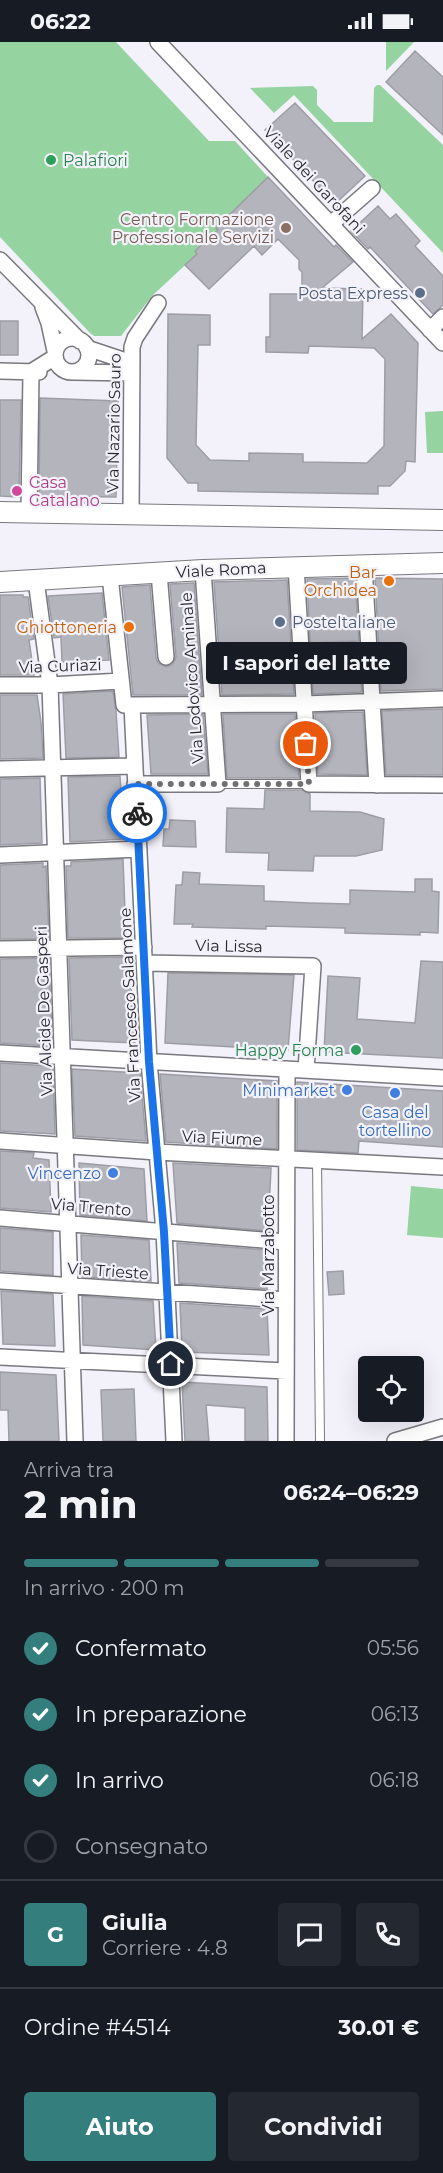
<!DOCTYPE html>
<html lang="it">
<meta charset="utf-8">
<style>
body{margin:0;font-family:Montserrat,sans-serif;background:#242831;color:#f1f3f6;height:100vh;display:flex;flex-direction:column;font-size:22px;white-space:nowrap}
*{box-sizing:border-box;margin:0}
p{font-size:20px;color:#9ea1a6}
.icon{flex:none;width:33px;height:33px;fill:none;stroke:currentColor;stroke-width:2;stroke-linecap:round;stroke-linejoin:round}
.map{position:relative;height:1399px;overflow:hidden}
.drawer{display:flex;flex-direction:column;background:#171b24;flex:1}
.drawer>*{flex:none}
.tools{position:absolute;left:358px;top:1314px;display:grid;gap:12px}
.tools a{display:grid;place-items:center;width:66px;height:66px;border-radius:6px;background:#171b24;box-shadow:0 6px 24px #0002;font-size:30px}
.pin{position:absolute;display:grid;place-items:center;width:51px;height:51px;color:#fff;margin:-26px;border:3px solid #fff;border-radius:50%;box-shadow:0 2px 6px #0007}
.courier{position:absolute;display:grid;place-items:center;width:60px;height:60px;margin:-30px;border:4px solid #1a73e8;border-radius:50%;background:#fff;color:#222;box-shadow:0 2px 8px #0007}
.bubble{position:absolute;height:42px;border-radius:6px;background:#171b24;box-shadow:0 6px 24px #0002;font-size:20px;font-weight:700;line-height:42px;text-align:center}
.summary em{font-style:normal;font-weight:700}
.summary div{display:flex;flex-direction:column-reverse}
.summary{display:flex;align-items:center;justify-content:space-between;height:102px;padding:0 24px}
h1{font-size:39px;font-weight:700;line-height:45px}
.bar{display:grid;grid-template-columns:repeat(4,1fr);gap:9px 6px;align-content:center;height:72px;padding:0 24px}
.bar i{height:8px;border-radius:4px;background:#363941}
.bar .active{background:#357e7e}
.bar p{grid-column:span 4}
.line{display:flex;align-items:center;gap:15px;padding:0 24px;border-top:2px solid #363941}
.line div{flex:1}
.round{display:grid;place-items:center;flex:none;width:63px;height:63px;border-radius:6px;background:#242831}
ol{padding:0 24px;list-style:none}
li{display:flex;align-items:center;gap:18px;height:66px}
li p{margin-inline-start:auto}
li .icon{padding:6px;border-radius:50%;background:#357e7e;color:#fff;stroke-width:4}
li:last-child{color:#9ea1a6}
li i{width:33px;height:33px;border:3px solid #363941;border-radius:50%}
.cta{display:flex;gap:12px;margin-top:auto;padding:12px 24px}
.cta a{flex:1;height:69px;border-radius:6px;background:#357e7e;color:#fff;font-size:24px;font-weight:700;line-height:69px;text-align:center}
.cta a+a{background:#242831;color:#f1f3f6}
.status{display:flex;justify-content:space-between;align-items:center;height:42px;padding:0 30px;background:#171b24;direction:ltr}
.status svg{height:16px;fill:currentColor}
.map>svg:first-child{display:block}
.green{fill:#95d3a0}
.building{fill:#b4b4bc;stroke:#9e9da5;stroke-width:1.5}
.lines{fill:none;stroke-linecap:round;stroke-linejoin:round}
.service-casing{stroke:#78787f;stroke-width:10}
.minor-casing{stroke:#78787f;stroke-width:18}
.tertiary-casing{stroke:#78787f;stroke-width:22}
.service{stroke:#fff;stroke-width:8}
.minor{stroke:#fff;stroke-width:15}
.tertiary{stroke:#fff;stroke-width:20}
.done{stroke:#706f74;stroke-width:6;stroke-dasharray:0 10.8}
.route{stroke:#1a73e8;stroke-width:8}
.leisure-dot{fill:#2e9e5b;stroke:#f3f2fb;stroke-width:2}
.education-dot{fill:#8d6e63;stroke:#f3f2fb;stroke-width:2}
.service-dot{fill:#5c6f8a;stroke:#f3f2fb;stroke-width:2}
.hotel-dot{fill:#d1479c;stroke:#f3f2fb;stroke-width:2}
.food-dot{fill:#e8710a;stroke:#f3f2fb;stroke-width:2}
.shop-dot{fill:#3f7fe0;stroke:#f3f2fb;stroke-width:2}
.labels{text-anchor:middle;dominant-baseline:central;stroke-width:4.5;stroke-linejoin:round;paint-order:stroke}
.leisure-label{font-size:16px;fill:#27864d;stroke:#f3f2fb;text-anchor:start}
.street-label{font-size:16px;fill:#29292c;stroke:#f3f2fb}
.education-label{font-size:16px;fill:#785e54;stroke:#f3f2fb;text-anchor:end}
.service-label{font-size:16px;fill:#4e5e75;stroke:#f3f2fb;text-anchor:end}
.hotel-label{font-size:16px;fill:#b23c85;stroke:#f3f2fb;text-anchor:start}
.food-label{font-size:16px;fill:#c56008;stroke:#f3f2fb;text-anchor:end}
.shop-label{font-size:16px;fill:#366cbe;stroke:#f3f2fb;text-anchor:end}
</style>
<div class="status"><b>06:22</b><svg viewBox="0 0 49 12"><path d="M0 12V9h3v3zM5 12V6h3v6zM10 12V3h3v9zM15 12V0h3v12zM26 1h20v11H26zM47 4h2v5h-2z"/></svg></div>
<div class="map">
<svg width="443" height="1399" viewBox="0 0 443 1399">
<rect width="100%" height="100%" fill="#f3f2fb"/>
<!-- green -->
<path class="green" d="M0,0H116L209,99H235L268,135L217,185L218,188L195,209L197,212L152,254L121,294H94L90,291L0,195Z
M386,0H414L386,29Z
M377,43H380L443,103V211L294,53L274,71L250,46L313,44L317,48V63L334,80H373L374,46Z
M443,369V411H427L425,370Z
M411,1144L443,1147V1196L407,1193Z"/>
<!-- building -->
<path class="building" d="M415,9L443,35V93L386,40Z
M295,61L365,134L335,162L265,88Z
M268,135L334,205L336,203L353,220L322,246L363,247L362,297L391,272L418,301L415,420L406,419L405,429L390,444H378V452L198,449V441H188L167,416L168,272L210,273V303H198L196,403L210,418L249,419V411L303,412V420L367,421L384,404L385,317L374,306L309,304L308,311L266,310V295H270V252H302V230L299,227V218L278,197L262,213L254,204L209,247L185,223L197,212L195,209L218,188L216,186Z
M378,164L390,177L396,172L420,199L415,204L443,234V263L433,272L370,205L368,207L351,189Z
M0,279H18V313H0Z
M40,356L118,359L116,455L39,454Z
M0,358H21L19,455L0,454Z
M355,536L359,599L310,601L307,537Z
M375,536L443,537V647L381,649Z
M287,538L294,652L222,653L214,540Z
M194,541L202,653H133L122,545L150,543L156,616L158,621L166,625L172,623L176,615L170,542Z
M102,551L109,618L62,620L61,595L54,596L48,554Z
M0,553H23V555H28L34,597L29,598L34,633H0Z
M359,611L362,650L313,652L311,613Z
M113,649L116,669L119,715L66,716L63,652Z
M0,653H37L41,680L43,716L0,717Z
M443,667V733H386L382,669Z
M363,670L367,733L318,732L315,671Z
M203,672L208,732H151L147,673Z
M223,672H295L299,736H227Z
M120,734L124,797L70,800L68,735Z
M40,736L42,801L0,803V737Z
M265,748H302L310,752V769L360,770L384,777L382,808L356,814H314L313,829L268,828L269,811L226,810L227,766L264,767Z
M170,778L195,779L196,805L163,804L164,787H169Z
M123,817L126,896H68L66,824H71V820Z
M43,821V825L46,824L49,897H0V823Z
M183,830L200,831L199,842L264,844V859L310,861L350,862V848L415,850V837H432V849L439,850L438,891L420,890V893L345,891V886L266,884V887L192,885L193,882H174L176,843H182Z
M127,915V917H129L135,1001L72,998L69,916Z
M49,916L52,997H49V1004L0,1001V917Z
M421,919L443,920V1016L324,1010L328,934L360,936L357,977L415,981Z
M168,931L294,933L288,1008L165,1001Z
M0,1021L50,1024V1026H53L55,1092L0,1089Z
M72,1027L140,1031L146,1099L75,1094Z
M160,1032L277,1039V1107L166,1100Z
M297,1040L443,1049V1105L359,1099L358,1111L297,1108Z
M0,1109L34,1111L33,1116L49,1118L51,1170L0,1166Z
M79,1121L144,1127L147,1179L80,1173Z
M173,1121L271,1126L268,1189L177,1181Z
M0,1186L53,1190V1233L0,1229Z
M81,1193L149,1198L151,1239L82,1235Z
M177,1201L267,1208V1247L179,1241Z
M343,1229L344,1252L329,1253L327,1230Z
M1,1249L53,1252L55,1304L3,1302Z
M82,1254L153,1259L156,1308L83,1303Z
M180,1261L267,1267L269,1313L182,1310Z
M0,1330L56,1333L59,1399H9L8,1368H0Z
M182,1340L267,1345L268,1399H245V1366L206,1363L209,1399H185Z
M134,1347L136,1399H103L101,1348Z"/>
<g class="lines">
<!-- service casing -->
<g class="service-casing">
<path id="service" d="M300,607L369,605
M218,742H309
M317,1118L320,1399"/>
</g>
<!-- minor casing -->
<g class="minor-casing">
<path id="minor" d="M158,0L443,301
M331,182L372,146
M0,218L80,299
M43,265L49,281L55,309
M430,288L443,275
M55 313a17 17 0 1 1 34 0a17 17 0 1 1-34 0Z
M87,306L132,321
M0,329L39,330
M74,330L132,331
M29,471L31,330L55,315
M131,473L132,305L135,296L158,261
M364,523L377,743
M296,524L309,742L443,743
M159,531L166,615
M110,534L124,663H132L149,1020L164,1189L174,1399
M36,538L50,643L75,1399
M0,643H50L121,639
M132,663L304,662L443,657
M0,727L134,724
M135,742H218L203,528
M0,813L139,807
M0,907L144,905
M145,921L313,924L306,1028
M0,1011L443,1036
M0,1099L157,1110L443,1125
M0,1176L286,1200
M0,1239L286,1258
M0,1315L286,1329
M286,1399L287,1027
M395,1399L443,1385"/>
</g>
<!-- tertiary casing -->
<g class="tertiary-casing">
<path id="tertiary" d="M0,470L443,478
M0,540L203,528L443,521"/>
</g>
<!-- service -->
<use href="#service" class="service"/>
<!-- minor -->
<use href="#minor" class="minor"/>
<!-- tertiary -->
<use href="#tertiary" class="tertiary"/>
</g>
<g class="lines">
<!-- done -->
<path class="done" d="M137,771L135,742H309L306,702"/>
<!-- route -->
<path class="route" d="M137,771L149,1020L164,1190L171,1322"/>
</g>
<!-- markers -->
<g class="leisure-dot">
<circle cx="51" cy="118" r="6"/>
<circle cx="356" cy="1008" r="6"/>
</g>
<circle class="education-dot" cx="286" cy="186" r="6"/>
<g class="service-dot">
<circle cx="420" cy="251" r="6"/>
<circle cx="280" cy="580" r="6"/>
</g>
<circle class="hotel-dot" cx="17" cy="449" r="6"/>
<g class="food-dot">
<circle cx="389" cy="539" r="6"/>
<circle cx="129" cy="585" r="6"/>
</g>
<g class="shop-dot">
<circle cx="347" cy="1048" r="6"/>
<circle cx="395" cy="1051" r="6"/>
<circle cx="113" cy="1131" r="6"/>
</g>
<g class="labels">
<!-- leisure labels -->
<g class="leisure-label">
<text x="63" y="118">Palafiori</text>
<text x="344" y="1008" text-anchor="end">Happy Forma</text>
</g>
<!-- street labels -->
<g class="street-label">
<text transform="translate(314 138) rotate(47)">Viale dei Garofani</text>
<text transform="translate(114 381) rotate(-89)">Via Nazario Sauro</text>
<text transform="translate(221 528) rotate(-3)">Viale Roma</text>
<text transform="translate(60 624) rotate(-2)">Via Curiazi</text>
<text transform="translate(192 636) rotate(-94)">Via Lodovico Aminale</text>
<text transform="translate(229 904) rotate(1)">Via Lissa</text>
<text transform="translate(130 963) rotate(-93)">Via Francesco Salamone</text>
<text transform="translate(44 969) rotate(-92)">Via Alcide De Gasperi</text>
<text transform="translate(222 1096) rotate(3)">Via Fiume</text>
<text transform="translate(91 1165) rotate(5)">Via Trento</text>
<text transform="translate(268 1213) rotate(-90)">Via Marzabotto</text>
<text transform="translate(108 1229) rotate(4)">Via Trieste</text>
</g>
<!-- education labels -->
<g class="education-label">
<text x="274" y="177">Centro Formazione<tspan x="274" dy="18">Professionale Servizi</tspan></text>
</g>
<!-- service labels -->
<g class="service-label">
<text x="408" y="251">Posta Express</text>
<text x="292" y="580" text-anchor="start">PosteItaliane</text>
</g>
<!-- hotel labels -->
<g class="hotel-label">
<text x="29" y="440">Casa<tspan x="29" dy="18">Catalano</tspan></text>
</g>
<!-- food labels -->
<g class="food-label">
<text x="377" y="530">Bar<tspan x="377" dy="18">Orchidea</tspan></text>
<text x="117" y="585">Ghiottoneria</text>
</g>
<!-- shop labels -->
<g class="shop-label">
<text x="335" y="1048">Minimarket</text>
<text x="395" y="1070" text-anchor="middle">Casa del<tspan x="395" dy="18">tortellino</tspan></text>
<text x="101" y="1131">Vincenzo</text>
</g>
</g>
</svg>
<div class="tools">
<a><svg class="icon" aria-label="locate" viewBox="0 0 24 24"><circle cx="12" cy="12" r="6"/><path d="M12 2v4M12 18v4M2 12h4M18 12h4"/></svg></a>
</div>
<div class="pin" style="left:306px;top:702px;background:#ea580c"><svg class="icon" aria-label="bag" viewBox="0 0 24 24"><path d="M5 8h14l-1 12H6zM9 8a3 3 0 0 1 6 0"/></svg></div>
<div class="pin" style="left:171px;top:1322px;background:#1f2937"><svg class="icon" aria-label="home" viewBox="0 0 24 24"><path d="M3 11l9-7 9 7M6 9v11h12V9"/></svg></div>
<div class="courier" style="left:137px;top:771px"><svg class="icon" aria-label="bike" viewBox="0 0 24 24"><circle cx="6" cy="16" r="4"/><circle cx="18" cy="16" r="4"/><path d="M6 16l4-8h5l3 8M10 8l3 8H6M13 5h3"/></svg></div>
<div class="bubble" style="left:206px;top:600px;width:201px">I sapori del latte</div>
</div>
<section class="drawer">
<div class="summary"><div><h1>2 min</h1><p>Arriva tra</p></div><em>06:24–06:29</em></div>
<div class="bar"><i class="active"></i><i class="active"></i><i class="active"></i><i></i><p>In arrivo · 200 m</p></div>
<ol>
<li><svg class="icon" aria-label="check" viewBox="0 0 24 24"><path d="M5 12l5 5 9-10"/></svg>Confermato<p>05:56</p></li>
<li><svg class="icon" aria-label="check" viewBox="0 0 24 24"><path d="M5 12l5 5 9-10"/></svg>In preparazione<p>06:13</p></li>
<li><svg class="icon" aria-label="check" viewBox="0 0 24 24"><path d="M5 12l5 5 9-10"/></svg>In arrivo<p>06:18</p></li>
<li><i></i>Consegnato</li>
</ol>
<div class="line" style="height:108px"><b class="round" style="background:#357e7e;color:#fff">G</b><div><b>Giulia</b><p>Corriere · 4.8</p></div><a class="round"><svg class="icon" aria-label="chat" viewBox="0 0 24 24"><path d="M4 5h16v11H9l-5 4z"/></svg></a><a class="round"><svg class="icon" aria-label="phone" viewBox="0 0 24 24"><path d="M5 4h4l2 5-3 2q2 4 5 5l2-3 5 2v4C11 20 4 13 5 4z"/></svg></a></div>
<div class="line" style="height:78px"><div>Ordine #4514</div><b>30.01 €</b></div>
<div class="cta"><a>Aiuto</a><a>Condividi</a></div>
</section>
